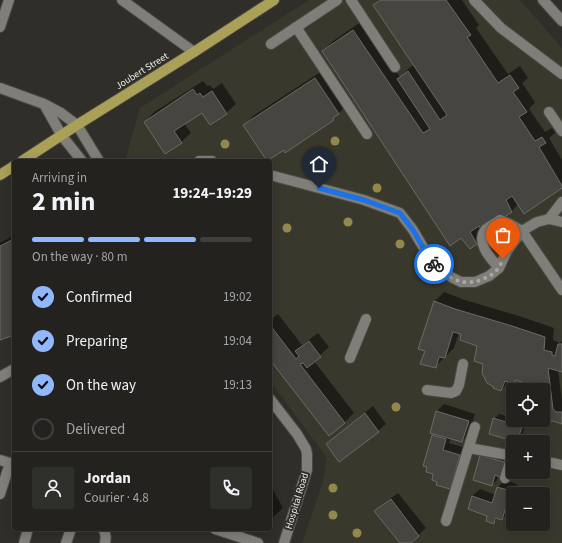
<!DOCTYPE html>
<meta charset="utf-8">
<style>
body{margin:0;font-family:"Source Sans 3",sans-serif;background:#2f2f2c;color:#f1f3f6;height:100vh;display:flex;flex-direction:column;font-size:15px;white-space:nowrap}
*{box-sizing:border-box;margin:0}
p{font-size:13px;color:#a3a4a4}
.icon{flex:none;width:22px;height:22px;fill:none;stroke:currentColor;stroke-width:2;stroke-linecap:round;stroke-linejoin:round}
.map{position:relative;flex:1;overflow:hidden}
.panel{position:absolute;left:12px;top:159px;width:260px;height:372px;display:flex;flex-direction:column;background:#23221f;border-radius:4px;box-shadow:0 2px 10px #0003,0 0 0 1px #403f3d}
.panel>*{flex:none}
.buttons{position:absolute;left:506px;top:383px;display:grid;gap:8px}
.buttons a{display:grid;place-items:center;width:44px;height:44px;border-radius:4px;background:#23221f;box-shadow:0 2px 10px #0003,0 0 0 1px #403f3d;font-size:20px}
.pin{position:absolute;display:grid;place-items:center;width:34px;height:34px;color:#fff;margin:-41px -17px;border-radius:50% 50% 50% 0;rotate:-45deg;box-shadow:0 0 4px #0007}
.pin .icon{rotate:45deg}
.courier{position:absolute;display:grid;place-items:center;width:40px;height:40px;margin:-20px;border:3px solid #1a73e8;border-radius:50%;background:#fff;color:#222;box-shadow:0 1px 5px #0007}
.summary em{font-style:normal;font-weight:700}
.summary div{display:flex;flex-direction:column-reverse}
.summary{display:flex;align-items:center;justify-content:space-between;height:68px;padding:0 20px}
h1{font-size:26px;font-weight:700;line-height:30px}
.bar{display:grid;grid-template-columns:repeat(4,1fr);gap:6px 4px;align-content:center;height:48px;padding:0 20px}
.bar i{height:5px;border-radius:3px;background:#403f3d}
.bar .selected{background:#91b8fd}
.bar p{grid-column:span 4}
.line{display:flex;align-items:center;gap:10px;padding:0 20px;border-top:1px solid #403f3d}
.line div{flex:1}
.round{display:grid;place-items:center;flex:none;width:42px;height:42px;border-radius:4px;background:#2f2f2c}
ol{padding:0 20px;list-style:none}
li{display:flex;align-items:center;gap:12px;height:44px}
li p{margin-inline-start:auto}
li .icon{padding:4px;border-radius:50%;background:#91b8fd;color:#111;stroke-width:4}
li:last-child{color:#a3a4a4}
li i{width:22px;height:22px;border:2px solid #403f3d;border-radius:50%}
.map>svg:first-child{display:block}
.built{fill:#39382d;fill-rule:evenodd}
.shadow{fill:#0007}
.building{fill:#46453f;stroke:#6b6a64}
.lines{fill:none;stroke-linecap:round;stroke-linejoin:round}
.minor-casing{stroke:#4a4944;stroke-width:12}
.major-casing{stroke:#4a4944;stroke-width:12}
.minor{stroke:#7f7e78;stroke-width:10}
.major{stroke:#aba058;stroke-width:10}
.tree{fill:#92884c}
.done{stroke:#a9a8a4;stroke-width:4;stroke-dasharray:0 7.2}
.route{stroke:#1a73e8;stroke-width:5}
.labels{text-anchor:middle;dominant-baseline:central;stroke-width:4;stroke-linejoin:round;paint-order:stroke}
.street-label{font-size:10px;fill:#eae9e6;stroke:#2f2e29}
</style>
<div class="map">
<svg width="562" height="543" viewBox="0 0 562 543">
<rect width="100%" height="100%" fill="#2f2e29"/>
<!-- built -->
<path class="built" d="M309,0H520L562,48V543H302L323,482L327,458L270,381V161H125L140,108ZM513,390H543V420H513ZM513,442H543V472H513ZM513,494H543V524H513Z"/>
<!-- shadow -->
<path class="shadow" d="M380,0H462L479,25L476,28L508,74L520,66L528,78L522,83L535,102L529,109L545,132L552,128L555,133L549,138L562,160V187L518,204L512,211L505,215L510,223L501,233L485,234L476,243L323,51L333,41L362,21L400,77L408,69L414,65L374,6Z
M325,69L348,104L333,119L284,149L244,126L253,116Z
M203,81L207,86L210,85L213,89L222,83L236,104L226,113L202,112L184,123L191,133L181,142L145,122L154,112Z
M14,235V335L11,334L0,339V243Z
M444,292L465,300L522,317L554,328L553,340L560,343L562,341V371L558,370L562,400V423L543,414V406L546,403L543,388L542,390H528L529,387L523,381L516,380L514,382L510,381L501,390L495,386L484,364L478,345L462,333L459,332L454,348L435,367L426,350L435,301Z
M278,314L302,345L318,333L329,347L314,361L354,413L345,422L329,434L270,358V320Z
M444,404L475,414L469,434L462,441L451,438L449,443L466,448L457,481L450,488L435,473L433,435L435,433L431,432L437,411Z
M373,406L386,424L378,431L339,460L327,444L335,437Z
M499,414L513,418V420H518L526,422L522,436L517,441L494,419Z
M486,451L508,458L504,471L500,476L498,475L497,480L492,485L481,455Z
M505,480L517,484L514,494H513V498L509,512L502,519L498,518L494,522L472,496L480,489L496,495L498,487Z
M270,484L283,508L270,520Z
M398,493L426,528L410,543H402L376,511L383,504Z"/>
<!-- building -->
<path class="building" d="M381,0H446L471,35L467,37L498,83L510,75L519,88L513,92L527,112L519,117L535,141L542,137L546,143L539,147L562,186V188L524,214L512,196L506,200L512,212L495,223L501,233L488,241L479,226L470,232L477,244L470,249L461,238L450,246L322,51L353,30L423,133L430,129L397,79L408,71L440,120L447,115L373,5Z
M315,78L339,114L333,118L334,120L285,153L284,150L267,161L243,125Z
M193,89L197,95L200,93L203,97L212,91L227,114L210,125L202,113L174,131L182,143L165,154L144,122Z
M14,239V336H11L0,340V246Z
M434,301L455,309L512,326L545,337L544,350L552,352V355L555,356L558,344H562V372L548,368L553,409L556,412H562V424L553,421H548L543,415V408L546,409L542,385L540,390H527L528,388L521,385L522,382L515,380L514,384L505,381L501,391L493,388L494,387L487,383L482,373L483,364L474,361L477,346L460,340L461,334L453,332L445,358L439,357L436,368L420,364L425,351L418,349Z
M270,325L296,359L299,356L295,351L309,341L321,357L307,368L303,363L300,364L345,423L329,436L270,360Z
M436,411L469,421L462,442L430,433Z
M365,413L379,432L339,462L326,444Z
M493,418L522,427L517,442L489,434Z
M432,435L446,439L443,450L460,455L450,489L436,485L437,482L432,480L433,474L426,472L427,467L423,466Z
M480,455L504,462L500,477L495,475L492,486L473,480Z
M497,487L511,491L502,520L495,518L494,524L486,521L487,516L468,509L472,496L492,503Z
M391,499L419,536L411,543H400L374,511Z"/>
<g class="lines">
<!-- minor casing -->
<g class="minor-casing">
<path id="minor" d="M122,0L194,52
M351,0L395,67
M474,0L501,28L562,74
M543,0L562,21
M0,27L9,0
M296,27L367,134
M271,44L337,0
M0,88L44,104L61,113L77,125L99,161
M44,104L62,136L82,161
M549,112L562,131
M199,161H212
M270,175L364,200L400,213L413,230L429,257L435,266L451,277L461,282H475L489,276L499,268L507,251L522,231L537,222L549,219L562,222
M549,219L562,202
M499,268C490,258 475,242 486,229C490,226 495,223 500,220L510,224L522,231L562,290
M350,358L366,319
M0,377L14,369
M427,390L451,393L456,391L459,385L463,364
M270,399L297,434L306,449L307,454V470L284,543
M469,448L513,456
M0,460L14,464
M543,461L562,465
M505,478L512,456
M0,494L10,463
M446,521L475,427
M103,529C106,534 106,537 105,543
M215,529L258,543
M24,543L28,529
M66,543L71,529"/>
</g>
<!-- major casing -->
<g class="major-casing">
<path id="major" d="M22,161L77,125L194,52L274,0
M0,175L14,166"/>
</g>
<!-- minor -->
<use href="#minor" class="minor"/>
<!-- major -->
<use href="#major" class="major"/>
</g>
<!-- trees -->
<g class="tree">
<circle cx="335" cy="141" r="4.5"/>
<circle cx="225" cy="144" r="4.5"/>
<circle cx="311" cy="161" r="4.5"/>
<circle cx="377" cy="188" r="4.5"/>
<circle cx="348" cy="222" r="4.5"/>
<circle cx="287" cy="228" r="4.5"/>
<circle cx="400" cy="244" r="4.5"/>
<circle cx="396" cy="407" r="4.5"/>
<circle cx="333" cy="488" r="4.5"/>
<circle cx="333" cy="515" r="4.5"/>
<circle cx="357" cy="533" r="4.5"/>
</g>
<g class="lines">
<!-- done -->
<path class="done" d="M434,264L450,277L461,282H475L490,276L499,268L503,259"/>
<!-- route -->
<path class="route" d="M319,188L364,200L400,213L413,230L429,258L434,264"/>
</g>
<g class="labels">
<!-- street labels -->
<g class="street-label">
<text transform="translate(142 71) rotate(-32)">Joubert Street</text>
<text transform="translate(297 501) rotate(-73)">Hospital Road</text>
</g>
</g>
</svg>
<div class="buttons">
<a><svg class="icon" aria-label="locate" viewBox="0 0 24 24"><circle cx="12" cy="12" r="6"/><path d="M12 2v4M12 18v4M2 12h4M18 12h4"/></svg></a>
<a>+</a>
<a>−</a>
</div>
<div class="pin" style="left:503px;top:259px;background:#ea580c"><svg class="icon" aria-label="bag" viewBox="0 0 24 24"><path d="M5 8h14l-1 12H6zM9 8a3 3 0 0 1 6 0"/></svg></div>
<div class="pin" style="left:319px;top:188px;background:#1f2937"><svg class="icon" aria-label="home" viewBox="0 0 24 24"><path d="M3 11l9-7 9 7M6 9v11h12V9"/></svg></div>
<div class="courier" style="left:434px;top:264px"><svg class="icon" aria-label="bike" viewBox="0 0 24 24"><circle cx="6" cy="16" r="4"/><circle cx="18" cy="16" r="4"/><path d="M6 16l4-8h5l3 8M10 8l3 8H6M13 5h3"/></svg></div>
<section class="panel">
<div class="summary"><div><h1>2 min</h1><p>Arriving in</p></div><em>19:24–19:29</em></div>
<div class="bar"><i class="selected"></i><i class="selected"></i><i class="selected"></i><i></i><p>On the way · 80 m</p></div>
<ol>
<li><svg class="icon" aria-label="check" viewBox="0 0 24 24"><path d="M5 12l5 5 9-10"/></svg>Confirmed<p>19:02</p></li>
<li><svg class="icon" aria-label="check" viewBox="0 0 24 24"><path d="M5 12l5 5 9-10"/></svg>Preparing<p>19:04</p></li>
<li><svg class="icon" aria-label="check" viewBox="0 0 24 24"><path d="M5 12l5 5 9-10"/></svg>On the way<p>19:13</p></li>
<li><i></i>Delivered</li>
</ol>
<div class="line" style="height:72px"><a class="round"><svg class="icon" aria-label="person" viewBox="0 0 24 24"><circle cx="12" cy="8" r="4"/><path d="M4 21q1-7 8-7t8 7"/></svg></a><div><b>Jordan</b><p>Courier · 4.8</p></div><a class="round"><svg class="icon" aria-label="phone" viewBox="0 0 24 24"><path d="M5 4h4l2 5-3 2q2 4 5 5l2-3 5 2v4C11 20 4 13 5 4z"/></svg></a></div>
</section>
</div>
